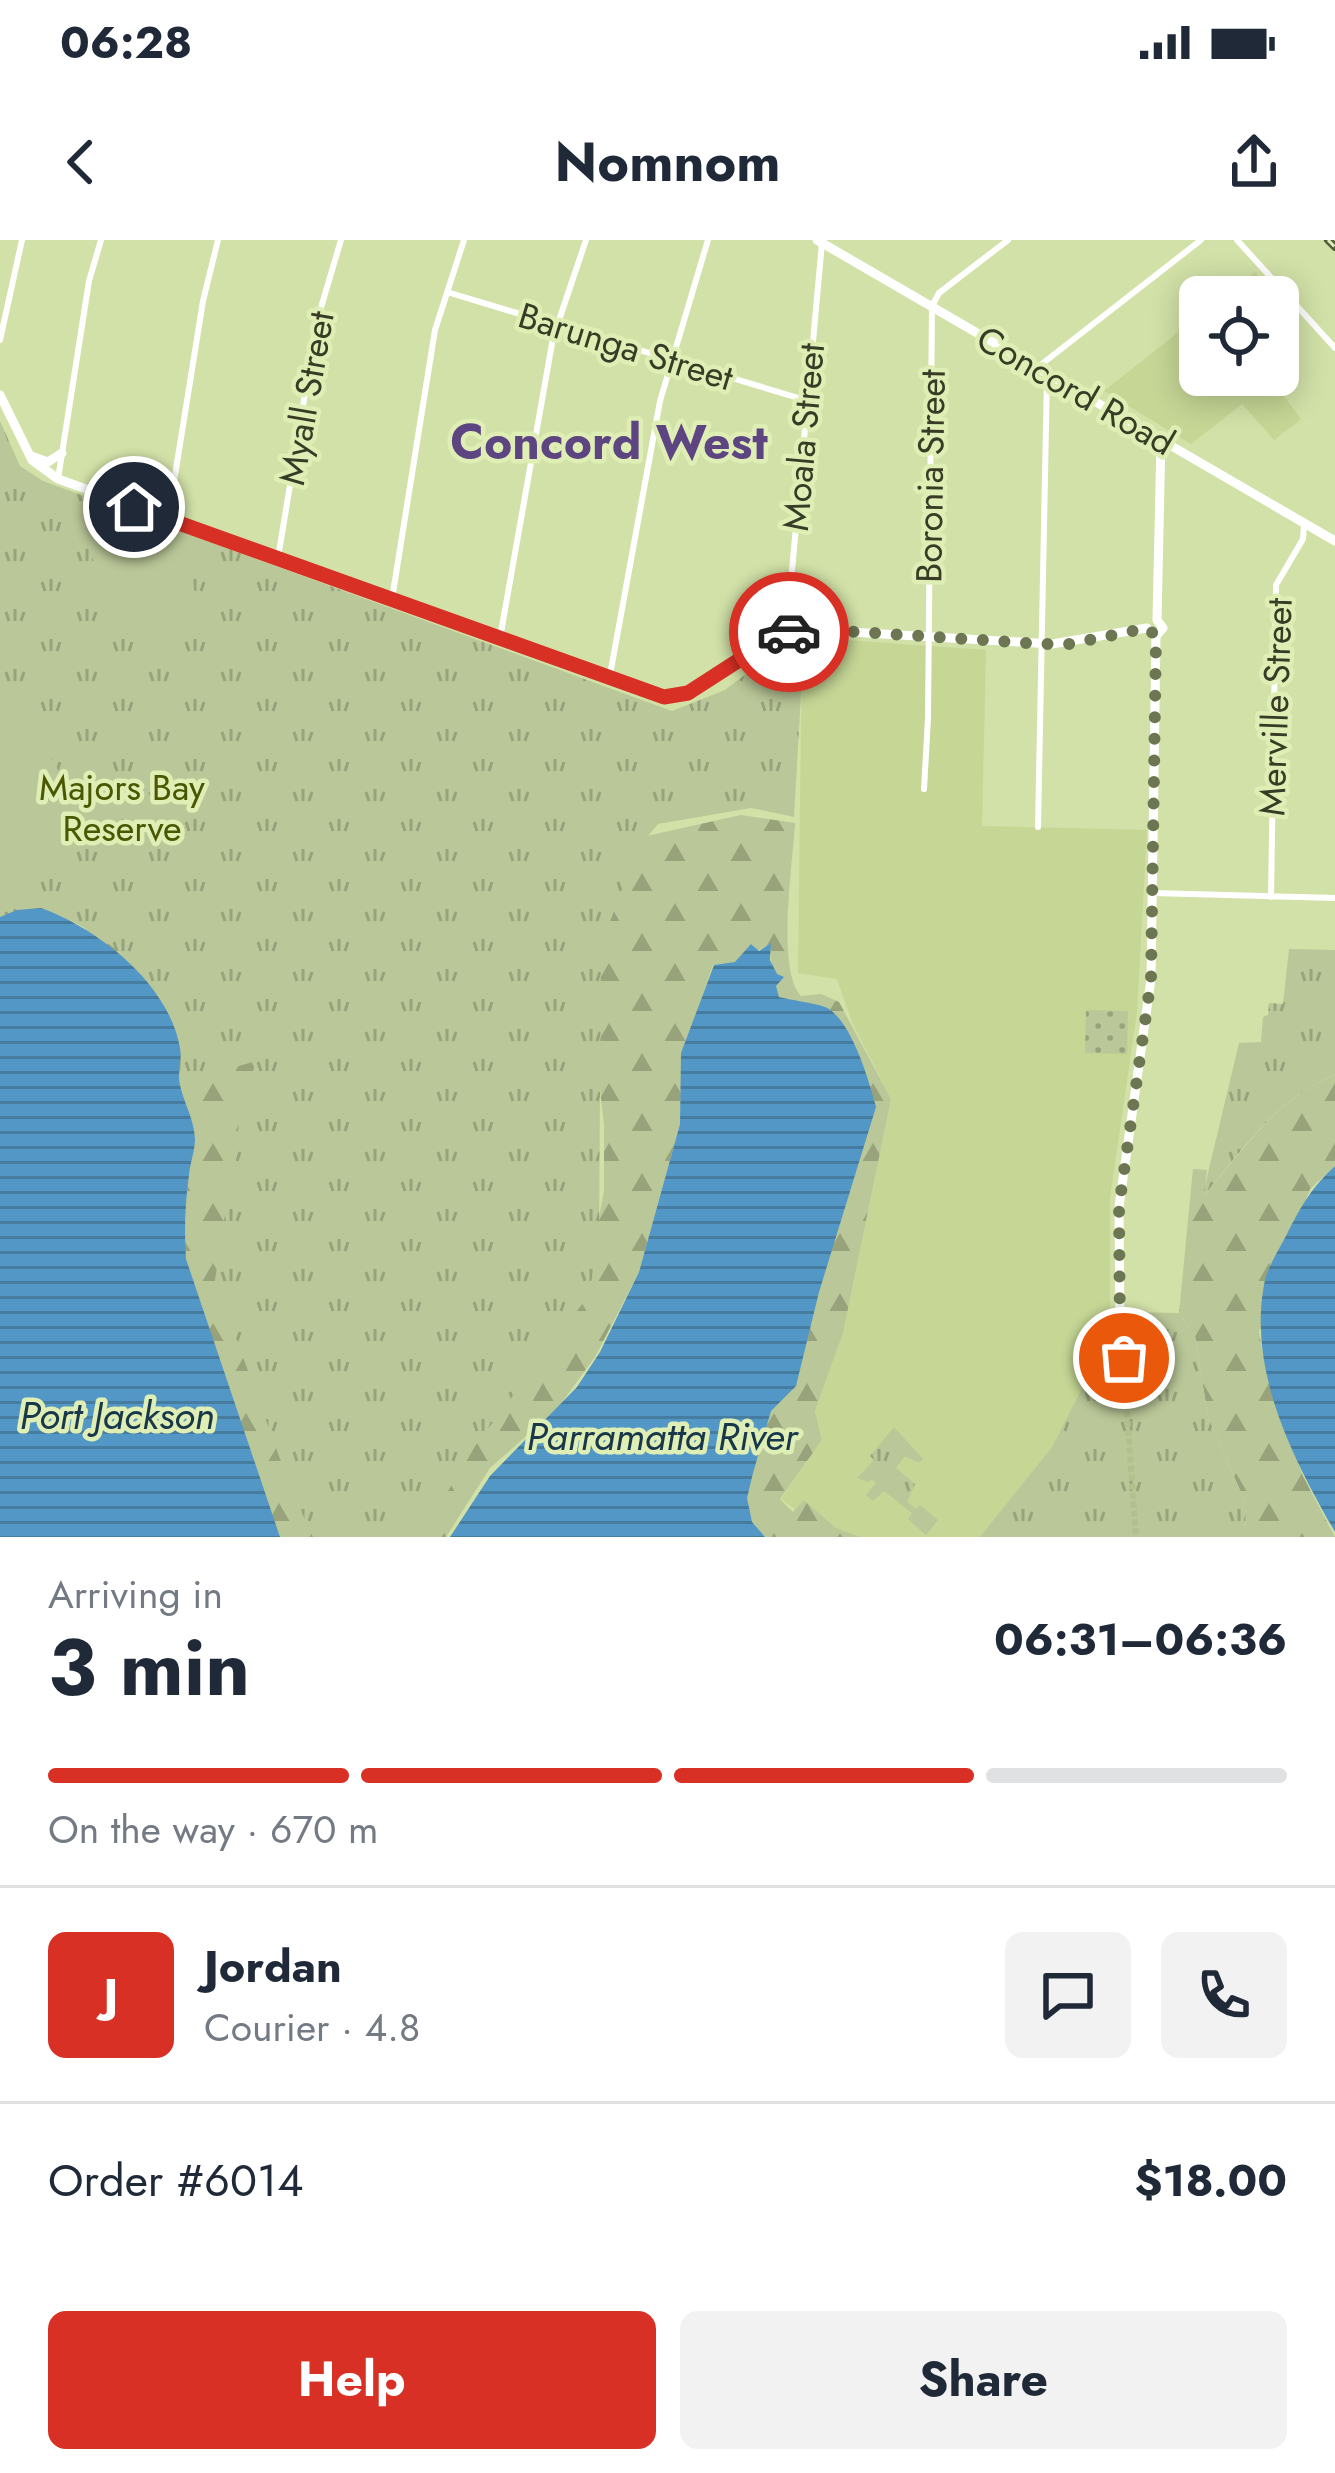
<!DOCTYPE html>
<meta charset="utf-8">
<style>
body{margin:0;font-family:Jost,sans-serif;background:#f2f2f3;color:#1f2937;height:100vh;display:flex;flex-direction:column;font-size:45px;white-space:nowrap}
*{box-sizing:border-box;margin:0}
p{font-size:39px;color:#747a83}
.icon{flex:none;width:66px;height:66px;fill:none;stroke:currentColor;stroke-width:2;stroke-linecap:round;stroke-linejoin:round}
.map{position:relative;height:1297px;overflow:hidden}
.sheet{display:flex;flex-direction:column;background:#fff;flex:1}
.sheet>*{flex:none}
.buttons{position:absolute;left:1179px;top:36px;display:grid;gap:24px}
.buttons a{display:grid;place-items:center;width:120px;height:120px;border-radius:18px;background:#fff;box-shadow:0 6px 30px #0003;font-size:60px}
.pin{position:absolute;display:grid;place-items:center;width:102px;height:102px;color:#fff;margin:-51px;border:6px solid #fff;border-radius:50%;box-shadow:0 3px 12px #0007}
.courier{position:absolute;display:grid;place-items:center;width:120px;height:120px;margin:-60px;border:9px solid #d93025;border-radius:50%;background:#fff;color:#222;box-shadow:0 3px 15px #0007}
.headline em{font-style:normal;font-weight:700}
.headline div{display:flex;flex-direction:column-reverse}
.headline{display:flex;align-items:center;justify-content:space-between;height:204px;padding:0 48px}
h1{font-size:78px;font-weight:700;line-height:90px}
.bar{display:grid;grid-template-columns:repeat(4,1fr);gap:18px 12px;align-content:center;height:144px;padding:0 48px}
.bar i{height:15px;border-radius:9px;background:#e0e1e3}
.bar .current{background:#d93025}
.bar p{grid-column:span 4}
.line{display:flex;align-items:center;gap:30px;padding:0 48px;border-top:3px solid #e0e1e3}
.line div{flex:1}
.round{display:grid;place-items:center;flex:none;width:126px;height:126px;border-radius:18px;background:#f2f2f3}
.cta{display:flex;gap:24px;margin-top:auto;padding:24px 48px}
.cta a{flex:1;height:138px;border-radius:18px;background:#d93025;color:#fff;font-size:48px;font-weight:700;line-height:138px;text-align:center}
.cta a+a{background:#f2f2f3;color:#1f2937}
.status{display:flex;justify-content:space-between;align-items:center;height:84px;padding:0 60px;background:#fff;direction:ltr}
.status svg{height:33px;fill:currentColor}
header{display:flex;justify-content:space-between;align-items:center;height:156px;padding:0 48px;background:#fff;font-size:54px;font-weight:700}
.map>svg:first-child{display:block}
.built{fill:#c5d695}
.grass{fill:url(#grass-dots)}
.forest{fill:url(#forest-firs)}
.park{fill:url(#park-tufts)}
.garden{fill:#bac798}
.water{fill:url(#water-rules)}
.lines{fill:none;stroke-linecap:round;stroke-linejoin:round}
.street-tunnel{stroke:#b2c08d;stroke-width:6;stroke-dasharray:6 3;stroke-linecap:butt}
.street{stroke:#fff;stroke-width:6}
.secondary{stroke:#fff;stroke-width:9}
.primary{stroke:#fff;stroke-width:9}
.rail-casing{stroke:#535b3e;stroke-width:8}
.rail{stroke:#dfeeb4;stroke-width:3;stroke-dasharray:9;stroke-linecap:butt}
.done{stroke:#6c7652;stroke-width:12;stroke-dasharray:0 21.6}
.route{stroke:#d93025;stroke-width:15}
.labels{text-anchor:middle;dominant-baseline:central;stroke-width:9;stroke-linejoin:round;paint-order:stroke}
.street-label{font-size:36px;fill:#363c25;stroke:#dfeeb4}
.park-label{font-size:36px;fill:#495800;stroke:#dfeeb4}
.water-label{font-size:39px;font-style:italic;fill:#18374b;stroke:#dfeeb4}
.district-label{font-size:48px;font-weight:bold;fill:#5d4582;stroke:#dfeeb4}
</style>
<div class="status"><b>06:28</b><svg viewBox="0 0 49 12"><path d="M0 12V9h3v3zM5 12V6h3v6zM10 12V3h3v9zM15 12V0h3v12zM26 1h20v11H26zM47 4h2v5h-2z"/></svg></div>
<header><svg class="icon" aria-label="back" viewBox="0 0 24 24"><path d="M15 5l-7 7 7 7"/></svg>Nomnom<svg class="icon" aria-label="share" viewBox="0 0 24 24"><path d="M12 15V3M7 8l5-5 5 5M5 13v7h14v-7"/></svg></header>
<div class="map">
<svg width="1335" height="1297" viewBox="0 0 1335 1297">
<defs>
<pattern id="grass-dots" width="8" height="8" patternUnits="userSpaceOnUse" patternTransform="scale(3)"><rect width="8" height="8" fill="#bac798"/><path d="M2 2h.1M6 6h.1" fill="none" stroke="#98a37c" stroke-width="1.8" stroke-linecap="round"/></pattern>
<pattern id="forest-firs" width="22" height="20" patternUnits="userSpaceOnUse" patternTransform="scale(3)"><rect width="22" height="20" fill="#bac798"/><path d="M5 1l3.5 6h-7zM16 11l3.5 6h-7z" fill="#98a37c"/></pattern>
<pattern id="park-tufts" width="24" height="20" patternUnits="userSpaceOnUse" patternTransform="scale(3)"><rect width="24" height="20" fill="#bac798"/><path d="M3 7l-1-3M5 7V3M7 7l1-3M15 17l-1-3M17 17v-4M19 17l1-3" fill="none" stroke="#98a37c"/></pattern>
<pattern id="water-rules" width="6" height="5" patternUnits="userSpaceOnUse" patternTransform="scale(3)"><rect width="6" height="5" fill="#5297c5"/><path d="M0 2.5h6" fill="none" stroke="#457ca0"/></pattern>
</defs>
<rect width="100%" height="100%" fill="#d1e1a7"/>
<!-- built -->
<path class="built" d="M1255,32L1277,57H1223Z
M1200,75V135H1268L1301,179L1274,200L1242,164L1191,204L1104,151Z
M802,397L986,410L982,586L1147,590L1137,772L1110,958V1089L1096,1124L1052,1207L981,1297H857L836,1289L805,1261L796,1270L781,1259L822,1200L815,1171L843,1093L891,859L852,782L837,739L798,733Z"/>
<!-- grass -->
<path class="grass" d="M1086,770L1128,771L1127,814L1085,813Z"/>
<!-- forest -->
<path class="forest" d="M231,367L242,427L367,1297H255L80,671Z
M741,575L795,583C793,622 776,730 801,756L821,754L839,762L891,859L843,1093L815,1171L822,1200L780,1259L793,1272L804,1260L836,1288L860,1297H753L740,1255L807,764L779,757L773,742L770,704L735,723L713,725L682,813L680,884L639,1032L595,1117L557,1169L490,1228L446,1297H387L587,1039L604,951V885L589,756L606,605Z
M1335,835V926L1310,949L1259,1092L1268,1141L1303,1236L1335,1297H1245L1246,1264L1208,1177L1195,1096L1179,1073L1193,929L1207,930L1204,956C1242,911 1278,857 1335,835Z"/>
<!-- park -->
<path class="park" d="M0,181L20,226L43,241L672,471L725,450L771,415L804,402L794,577L751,568L658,584L637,609L601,706L599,997L589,1055L472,1210L430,1282L411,1297H313L291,1249L215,1040L239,884L256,821L179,844C180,832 182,818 180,806C165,739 72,649 0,677Z
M1289,709L1335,710V835C1277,857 1241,912 1202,958L1239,803L1261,802L1263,777L1268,775L1269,763L1283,764Z
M1127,1072L1179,1073L1195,1096L1208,1177L1246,1264L1245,1297H980L1052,1207L1108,1098L1105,1109L1113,1121L1127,1123L1136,1116L1138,1103L1124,1082Z
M894,1187L923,1219L919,1223L905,1216L896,1228L915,1244L907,1262L916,1269L920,1265L938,1280L926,1295L908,1279L912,1273L884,1251L873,1261L866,1255L876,1243L872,1239L868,1242L857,1238L874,1220L870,1216Z"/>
<!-- garden -->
<path class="garden" d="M127,291L177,302C191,328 197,349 196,379L174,403H138C111,377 100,344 90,309L106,293Z
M0,476C76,502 108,638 0,637Z"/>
<!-- water -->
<path class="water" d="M41,668C99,689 169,744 180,808C182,820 177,834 180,845C184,864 194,878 195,899C195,911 190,923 189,935C185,964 184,991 186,1019L280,1297H0V677L17,670Z
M771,703L770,720L777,734L784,737L776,746L779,757C794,761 811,762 825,767C851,778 869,841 876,867L819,1052L796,1146L771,1171L753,1233L747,1258L752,1282L765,1297H450L490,1236L577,1147L600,1112L639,1032L680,884L681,813L714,725L735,722L751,704L759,711Z
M1335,926V1292C1293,1219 1248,1131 1264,1045C1267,1027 1279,1010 1287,994C1301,966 1312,947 1335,926Z"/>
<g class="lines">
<!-- street-tunnel -->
<path class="street-tunnel" d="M1123,1118L1136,1297"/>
<!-- street -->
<path class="street" d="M1237,0L1335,108
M447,52L805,160
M0,100L22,0
M1038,127L1201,0
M58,239L89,41L101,0
M168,279L203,61L218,0
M278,318L317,81L341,0
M392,359L435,90L464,0
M790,392L788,374L822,3
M500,398L553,98L586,0
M610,435L660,161L708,0
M924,549L928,478L932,66L939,53L1008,0
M1038,587L1047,135
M1153,653L1335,658
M1271,657L1276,345L1303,299L1304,284"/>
<!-- secondary -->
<path class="secondary" d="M0,155L32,220L58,239L664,456H682L778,395L799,389L1052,404L1147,388
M31,216L48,222L62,213
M1112 1107a10 10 0 1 1 20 0a10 10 0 1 1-20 0Z
M1120,1097L1119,967L1151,739L1156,396L1163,388L1157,380L1161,199"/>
<!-- primary -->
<path class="primary" d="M817,0L1335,301"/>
<!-- rail casing -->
<g class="rail-casing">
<path id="rail" d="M1328,0L1335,7"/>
</g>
<!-- rail -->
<use href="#rail" class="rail"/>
</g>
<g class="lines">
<!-- done -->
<path class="done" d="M789,392L813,389L1043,404H1070L1147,388L1156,396L1151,739L1119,967L1120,1097L1129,1100L1131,1112L1124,1118"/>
<!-- route -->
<path class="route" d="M134,267L664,457L688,453L778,395L789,392"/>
</g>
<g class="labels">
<!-- street labels -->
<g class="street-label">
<text transform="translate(626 106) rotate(17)">Barunga Street</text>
<text transform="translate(1076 150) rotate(30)">Concord Road</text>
<text transform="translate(306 158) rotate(-80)">Myall Street</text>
<text transform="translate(803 197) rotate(-85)">Moala Street</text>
<text transform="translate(930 236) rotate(-89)">Boronia Street</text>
<text transform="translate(1275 467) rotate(-88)">Merville Street</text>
</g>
<!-- park labels -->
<g class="park-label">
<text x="122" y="547">Majors Bay<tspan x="122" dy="41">Reserve</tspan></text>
</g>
<!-- water labels -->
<g class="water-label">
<text x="117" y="1175">Port Jackson</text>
<text x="662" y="1196">Parramatta River</text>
</g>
<!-- district labels -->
<g class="district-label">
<text x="609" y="202">Concord West</text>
</g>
</g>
</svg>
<div class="buttons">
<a><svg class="icon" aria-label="locate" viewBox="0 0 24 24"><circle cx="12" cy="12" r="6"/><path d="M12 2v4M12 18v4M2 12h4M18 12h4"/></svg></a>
</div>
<div class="pin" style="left:1124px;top:1118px;background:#ea580c"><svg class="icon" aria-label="bag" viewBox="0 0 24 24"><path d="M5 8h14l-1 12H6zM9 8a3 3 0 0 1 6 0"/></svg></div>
<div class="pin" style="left:134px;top:267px;background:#1f2937"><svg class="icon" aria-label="home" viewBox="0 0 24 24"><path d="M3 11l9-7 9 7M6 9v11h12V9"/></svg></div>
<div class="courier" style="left:789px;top:392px"><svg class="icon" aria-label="car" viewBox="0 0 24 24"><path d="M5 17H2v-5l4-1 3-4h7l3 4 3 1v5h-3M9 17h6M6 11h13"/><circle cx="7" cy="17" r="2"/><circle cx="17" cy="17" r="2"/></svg></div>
</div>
<section class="sheet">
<div class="headline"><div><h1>3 min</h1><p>Arriving in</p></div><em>06:31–06:36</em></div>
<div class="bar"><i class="current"></i><i class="current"></i><i class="current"></i><i></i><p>On the way · 670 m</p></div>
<div class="line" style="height:216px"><b class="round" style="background:#d93025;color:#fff">J</b><div><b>Jordan</b><p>Courier · 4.8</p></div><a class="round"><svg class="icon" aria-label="chat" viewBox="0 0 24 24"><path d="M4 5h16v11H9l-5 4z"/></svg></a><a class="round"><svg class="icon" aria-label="phone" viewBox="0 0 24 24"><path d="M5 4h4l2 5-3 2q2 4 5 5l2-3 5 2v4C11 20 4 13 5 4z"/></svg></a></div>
<div class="line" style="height:156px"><div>Order #6014</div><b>$18.00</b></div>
<div class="cta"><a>Help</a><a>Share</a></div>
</section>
